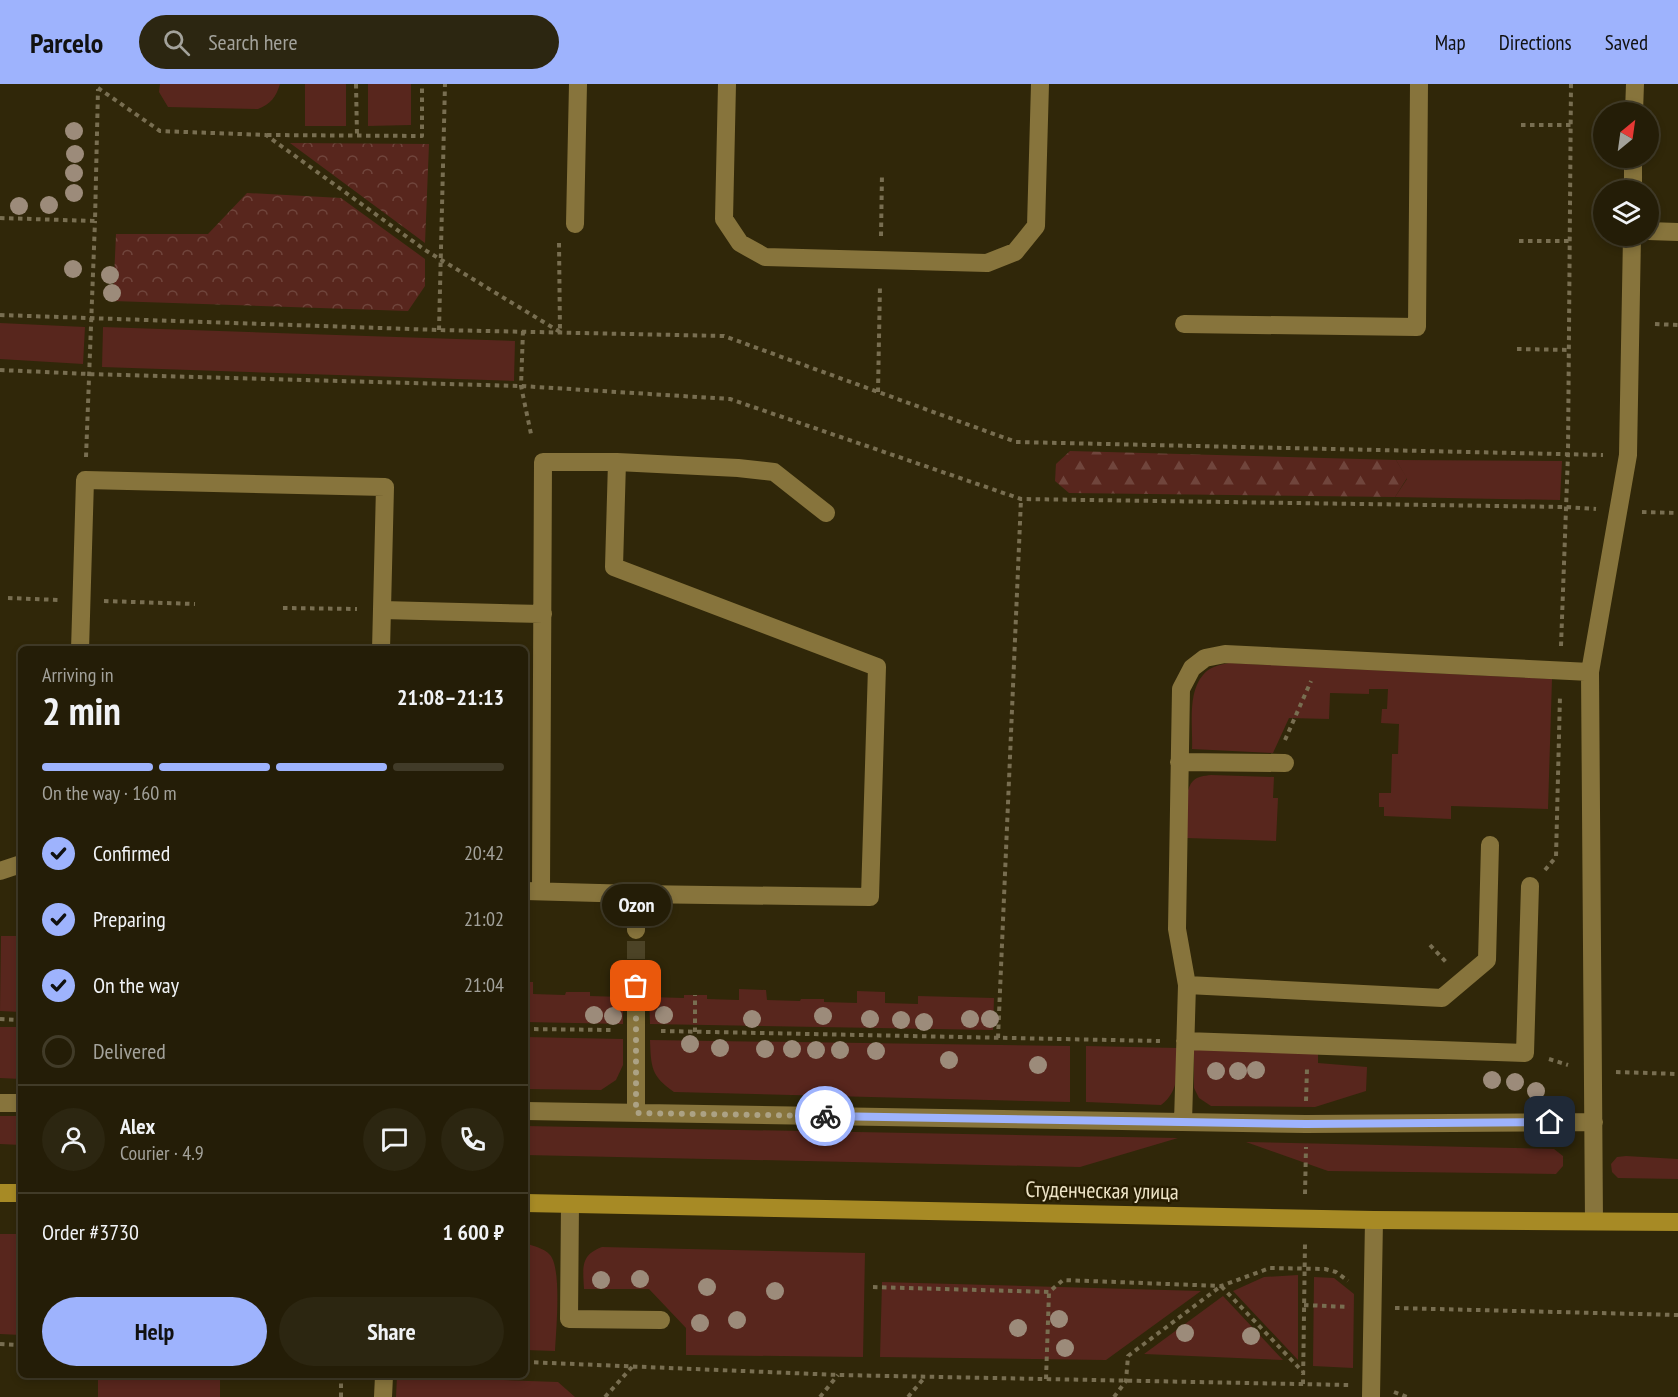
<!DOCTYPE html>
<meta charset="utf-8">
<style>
body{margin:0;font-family:"PT Sans Narrow",sans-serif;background:#2c2611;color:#f1f3f6;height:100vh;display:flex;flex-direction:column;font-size:22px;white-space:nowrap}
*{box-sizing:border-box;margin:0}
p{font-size:20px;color:#a3a29b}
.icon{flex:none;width:33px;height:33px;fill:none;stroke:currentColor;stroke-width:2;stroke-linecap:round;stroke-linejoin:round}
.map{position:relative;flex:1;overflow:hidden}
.drawer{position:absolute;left:18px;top:562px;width:510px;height:732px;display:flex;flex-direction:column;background:#241d07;border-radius:9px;box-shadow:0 3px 9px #0003,0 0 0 2px #413b28}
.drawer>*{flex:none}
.needle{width:39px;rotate:29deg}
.tools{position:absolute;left:1593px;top:18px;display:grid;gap:12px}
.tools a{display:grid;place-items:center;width:66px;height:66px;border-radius:50%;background:#241d07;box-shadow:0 3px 9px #0003,0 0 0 2px #413b28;font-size:30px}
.pin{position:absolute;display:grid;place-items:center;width:51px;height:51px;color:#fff;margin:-26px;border-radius:12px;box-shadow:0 3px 9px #0006}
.courier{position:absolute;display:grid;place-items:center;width:60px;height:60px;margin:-30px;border:4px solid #9eb3fd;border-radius:50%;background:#fff;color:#222;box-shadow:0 2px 8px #0007}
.bubble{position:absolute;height:42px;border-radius:21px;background:#241d07;box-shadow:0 3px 9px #0003,0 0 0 2px #413b28;font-size:20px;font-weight:600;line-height:42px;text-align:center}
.headline em{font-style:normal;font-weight:600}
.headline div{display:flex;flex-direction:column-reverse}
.headline{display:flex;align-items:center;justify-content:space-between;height:102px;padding:0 24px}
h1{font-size:39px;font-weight:600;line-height:45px}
.bar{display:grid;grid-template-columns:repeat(4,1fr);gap:9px 6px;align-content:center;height:72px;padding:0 24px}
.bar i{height:8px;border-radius:4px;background:#413b28}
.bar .on{background:#9eb3fd}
.bar p{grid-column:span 4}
.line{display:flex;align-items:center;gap:15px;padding:0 24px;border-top:2px solid #413b28}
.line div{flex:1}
.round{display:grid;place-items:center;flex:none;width:63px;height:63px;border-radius:32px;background:#2c2611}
ol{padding:0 24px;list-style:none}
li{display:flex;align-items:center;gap:18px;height:66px}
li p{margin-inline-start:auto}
li .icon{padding:6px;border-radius:50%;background:#9eb3fd;color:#111;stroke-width:4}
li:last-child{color:#a3a29b}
li i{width:33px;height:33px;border:3px solid #413b28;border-radius:50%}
.primary-button{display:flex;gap:12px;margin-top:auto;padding:12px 24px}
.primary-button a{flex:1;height:69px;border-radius:36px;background:#9eb3fd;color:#111;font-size:24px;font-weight:600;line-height:69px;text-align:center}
.primary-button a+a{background:#2c2611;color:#f1f3f6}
header{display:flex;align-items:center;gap:36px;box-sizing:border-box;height:84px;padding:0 30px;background:#9eb3fd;color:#111}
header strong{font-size:28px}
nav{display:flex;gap:33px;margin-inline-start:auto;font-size:21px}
.search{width:420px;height:54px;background:#2c2611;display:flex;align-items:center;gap:15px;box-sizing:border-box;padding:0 21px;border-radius:33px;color:#a3a29b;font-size:22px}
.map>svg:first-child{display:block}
.grass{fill:#58261d}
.forest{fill:url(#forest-firs)}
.park{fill:url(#park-crowns)}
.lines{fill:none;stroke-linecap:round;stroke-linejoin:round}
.minor-tunnel{stroke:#4c4326;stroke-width:18;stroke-dasharray:18 9;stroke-linecap:butt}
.path{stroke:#786e51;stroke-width:4;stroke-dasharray:4.5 4.5;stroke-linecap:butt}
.minor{stroke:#87743c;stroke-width:18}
.major{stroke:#a78a25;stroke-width:18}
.tree{fill:#9c8b7a}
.done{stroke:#aca284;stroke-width:6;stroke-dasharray:0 10.8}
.route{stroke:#9eb3fd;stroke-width:8}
.labels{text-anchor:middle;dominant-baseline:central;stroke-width:5;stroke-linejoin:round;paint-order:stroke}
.street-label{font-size:22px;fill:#eee4c7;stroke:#271d01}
</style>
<header>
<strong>Parcelo</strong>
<div class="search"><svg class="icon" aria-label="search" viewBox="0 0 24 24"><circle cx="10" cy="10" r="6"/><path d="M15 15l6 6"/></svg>Search here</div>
<nav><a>Map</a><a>Directions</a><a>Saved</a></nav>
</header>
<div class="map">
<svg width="1678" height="1313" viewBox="0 0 1678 1313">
<defs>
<pattern id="forest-firs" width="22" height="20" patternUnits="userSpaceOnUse" patternTransform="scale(1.5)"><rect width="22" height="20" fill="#58261d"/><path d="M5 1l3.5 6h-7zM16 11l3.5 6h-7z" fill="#70453c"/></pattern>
<pattern id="park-crowns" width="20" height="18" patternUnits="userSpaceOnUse" patternTransform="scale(1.5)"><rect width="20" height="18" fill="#58261d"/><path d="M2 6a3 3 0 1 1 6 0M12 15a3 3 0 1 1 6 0" fill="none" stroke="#70453c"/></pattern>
</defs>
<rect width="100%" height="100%" fill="#302709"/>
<!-- grass -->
<path class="grass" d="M160,0H280C276,13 271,20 258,25L168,23L159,8Z
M305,0H346V42H305Z
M368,0H411V41L368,42Z
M0,239L85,243L83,280L0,275Z
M103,243L515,257L514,297L102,283Z
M1396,376L1562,377L1560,416L1395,413L1407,395Z
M1229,579L1552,595L1548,725L1451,722V735L1384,732V723H1379V709H1391L1392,670H1398L1399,640L1381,639L1382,625H1387L1388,605H1369V610L1330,609L1329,635L1289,634L1273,669L1192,665C1193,643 1187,609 1203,591C1209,583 1219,581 1229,579Z
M1211,691L1274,693L1273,714H1278L1276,757L1186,754C1186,740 1183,706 1193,697C1198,692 1204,692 1211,691Z
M1,852H21V928L0,927Z
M525,898H533V910L565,911L566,908H590V912L623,913V940L525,938Z
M739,905L766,906L767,916L800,917L801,915H824V918L857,919V907L885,908V919L918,920V912L994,914L993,946L650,940L649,913L684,914V911H707V915L739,916Z
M0,943H21V995L0,994Z
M525,953L623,955V981L616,996L601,1006L525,1005Z
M650,956L1070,962V1018L674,1008C651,992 651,983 650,956Z
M1086,962L1178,964C1176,986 1181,1006 1161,1021L1086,1018Z
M1194,964L1318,966V979L1367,983L1366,1007L1315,1023L1211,1022L1199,1014L1194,1004Z
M0,1032H21V1061L0,1060Z
M525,1042L1178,1054L1080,1083L525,1071Z
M1246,1058L1554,1065L1563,1072V1082L1556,1090L1328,1087Z
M1626,1072L1678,1075V1095L1618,1094L1612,1088L1611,1080L1617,1073Z
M0,1150H21V1251L0,1250Z
M525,1159C533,1162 544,1164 550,1171C562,1184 556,1247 555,1267L525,1266Z
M602,1163L865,1169L863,1273L686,1271V1244L649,1205H584C583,1184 580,1171 602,1163Z
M1298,1191V1276L1233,1207L1264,1193Z
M1314,1193L1334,1194L1354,1210L1353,1284L1313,1282Z
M882,1198L1201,1207L1106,1276L880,1273Z
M1223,1212L1283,1276L1144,1270Z
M397,1292L558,1298L575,1313H396Z
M98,1295L220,1296V1313H98Z"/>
<!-- forest -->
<path class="forest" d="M1070,367L1396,376L1407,394L1395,413L1069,409L1055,397L1056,380Z"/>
<!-- park -->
<path class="park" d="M290,59L429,60L425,159Z
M247,109L341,114L425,175V202L408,227L113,217L116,150H208Z"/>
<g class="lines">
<!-- minor-tunnel -->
<path class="minor-tunnel" d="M636,902V846"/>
<!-- path -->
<path class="path" d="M356,0L357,51
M98,4L160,47L266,51L425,166L560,248
M1521,41H1571
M267,51L422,52V0
M0,134L95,137L98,5
M881,152L882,90
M1519,157H1570
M559,159L560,248
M0,231L439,246L724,252L1016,358L1603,371
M1655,240L1678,241
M439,246L445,0
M523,247L521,302L531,350
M1517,265L1569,266
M0,286L89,290L521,302L730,315L1021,415L1566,423L1596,425
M878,308L880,201
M86,373L95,137
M1642,428L1678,429
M8,514L58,516
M104,517L195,520
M283,524L357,525
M1561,562L1568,370L1571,0
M1285,656L1311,597
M1545,786L1556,773L1560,612
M1430,861L1446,878
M0,935L21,936
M525,945L612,946
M661,947L1160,957
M695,948V911
M998,954L1021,415
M1549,975L1568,981
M1616,988L1678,990
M1306,1017L1307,985
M1305,1110L1306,1063
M873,1203L1049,1208L1063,1196L1221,1202L1270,1184L1325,1185L1336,1188L1348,1197
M1304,1221L1349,1223
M1395,1224L1678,1231
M0,1260L21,1261
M525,1278L839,1291L1349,1301
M1046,1295L1049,1208
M1303,1300L1305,1159
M1394,1308L1407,1313
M341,1313V1292
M605,1313L632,1283
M820,1313L838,1291
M908,1313L925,1293
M1114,1313L1126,1297L1128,1272L1221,1202L1304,1289"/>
<!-- minor -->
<path class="minor" d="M727,0L724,135L740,159L765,173L987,179L1015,168L1036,142L1040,0
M1634,28L1635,0
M1633,106V74
M575,140L578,0
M1648,147L1678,148
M1184,240L1417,243L1419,0
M382,526L543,530
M80,566L85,396L385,403L381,566
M1179,678L1285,679
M0,787L21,780
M525,807L636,810
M541,807L543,378H617
M636,846V810L870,813L877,583L614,483L617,378L738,384L774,388L826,429
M1187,901L1177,845L1181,605L1192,584L1205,574L1225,570L1590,588
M1185,957L1525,969L1530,802
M0,1019H21
M525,1027L1306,1040L1594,1038
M636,1029V902
M1183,1038L1187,901L1442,914L1487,876L1490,761
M570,1120L569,1235L661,1236
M1594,1137L1590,588L1628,371L1632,152
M383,1313L384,1292
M1371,1313L1374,1136"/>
<!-- major -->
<path class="major" d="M0,1109H21
M525,1119L1374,1136L1678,1138"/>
</g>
<!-- trees -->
<g class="tree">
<circle cx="74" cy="47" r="9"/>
<circle cx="75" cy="70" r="9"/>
<circle cx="74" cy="89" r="9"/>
<circle cx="74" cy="109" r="9"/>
<circle cx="49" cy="121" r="9"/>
<circle cx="19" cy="122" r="9"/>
<circle cx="73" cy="185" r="9"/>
<circle cx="110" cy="191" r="9"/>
<circle cx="112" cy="209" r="9"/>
<circle cx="594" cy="931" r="9"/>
<circle cx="664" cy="931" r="9"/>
<circle cx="613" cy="932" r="9"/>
<circle cx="823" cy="932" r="9"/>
<circle cx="752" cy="935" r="9"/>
<circle cx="870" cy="935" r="9"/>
<circle cx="970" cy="935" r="9"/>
<circle cx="990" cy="935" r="9"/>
<circle cx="901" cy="936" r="9"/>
<circle cx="924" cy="938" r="9"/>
<circle cx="690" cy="960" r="9"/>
<circle cx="720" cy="964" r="9"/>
<circle cx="765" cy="965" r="9"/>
<circle cx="792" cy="965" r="9"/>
<circle cx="816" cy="966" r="9"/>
<circle cx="840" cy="966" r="9"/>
<circle cx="876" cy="967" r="9"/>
<circle cx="949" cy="976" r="9"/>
<circle cx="1038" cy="981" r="9"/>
<circle cx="1256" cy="986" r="9"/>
<circle cx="1216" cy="987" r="9"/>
<circle cx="1238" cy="987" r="9"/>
<circle cx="1492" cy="996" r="9"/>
<circle cx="1515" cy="998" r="9"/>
<circle cx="1536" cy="1007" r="9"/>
<circle cx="640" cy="1195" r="9"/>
<circle cx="601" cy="1196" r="9"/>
<circle cx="707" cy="1203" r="9"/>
<circle cx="775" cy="1207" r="9"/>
<circle cx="1059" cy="1235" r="9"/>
<circle cx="737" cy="1236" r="9"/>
<circle cx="700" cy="1239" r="9"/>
<circle cx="1018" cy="1244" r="9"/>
<circle cx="1185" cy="1249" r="9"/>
<circle cx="1251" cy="1252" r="9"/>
<circle cx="1065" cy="1264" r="9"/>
</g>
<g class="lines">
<!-- done -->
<path class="done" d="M636,902V1029L825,1032"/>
<!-- route -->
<path class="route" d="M825,1032L1306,1040L1550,1038"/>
</g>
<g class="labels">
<!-- street labels -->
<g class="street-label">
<text transform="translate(1102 1106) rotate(1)">Студенческая улица</text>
</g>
</g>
</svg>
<div class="tools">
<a><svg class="needle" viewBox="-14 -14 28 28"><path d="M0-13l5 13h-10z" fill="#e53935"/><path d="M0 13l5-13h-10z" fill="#a3a29b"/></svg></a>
<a><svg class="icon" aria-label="layers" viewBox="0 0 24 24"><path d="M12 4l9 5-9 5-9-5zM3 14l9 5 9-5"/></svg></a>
</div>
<div class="pin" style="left:636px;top:902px;background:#ea580c"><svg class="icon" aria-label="bag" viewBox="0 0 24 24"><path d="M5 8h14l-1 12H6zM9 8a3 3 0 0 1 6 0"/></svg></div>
<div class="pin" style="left:1550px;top:1038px;background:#1f2937"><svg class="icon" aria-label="home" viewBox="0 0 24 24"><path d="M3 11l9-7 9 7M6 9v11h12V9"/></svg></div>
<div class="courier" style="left:825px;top:1032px"><svg class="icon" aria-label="bike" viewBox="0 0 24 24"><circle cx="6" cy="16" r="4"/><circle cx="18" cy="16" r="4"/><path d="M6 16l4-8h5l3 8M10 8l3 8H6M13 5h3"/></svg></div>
<div class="bubble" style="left:602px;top:800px;width:69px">Ozon</div>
<section class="drawer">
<div class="headline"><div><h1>2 min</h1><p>Arriving in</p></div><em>21:08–21:13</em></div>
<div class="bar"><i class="on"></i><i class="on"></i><i class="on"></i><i></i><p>On the way · 160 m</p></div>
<ol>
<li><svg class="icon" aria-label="check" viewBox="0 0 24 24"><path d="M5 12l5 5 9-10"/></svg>Confirmed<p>20:42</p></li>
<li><svg class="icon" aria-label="check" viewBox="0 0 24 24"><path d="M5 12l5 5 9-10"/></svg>Preparing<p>21:02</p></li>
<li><svg class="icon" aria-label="check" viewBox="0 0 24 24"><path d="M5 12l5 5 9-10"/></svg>On the way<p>21:04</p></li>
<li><i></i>Delivered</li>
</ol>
<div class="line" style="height:108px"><a class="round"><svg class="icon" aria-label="person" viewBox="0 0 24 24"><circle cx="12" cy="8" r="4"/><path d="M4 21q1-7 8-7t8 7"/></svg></a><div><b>Alex</b><p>Courier · 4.9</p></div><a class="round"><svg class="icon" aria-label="chat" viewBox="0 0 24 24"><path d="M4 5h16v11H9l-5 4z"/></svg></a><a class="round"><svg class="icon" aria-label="phone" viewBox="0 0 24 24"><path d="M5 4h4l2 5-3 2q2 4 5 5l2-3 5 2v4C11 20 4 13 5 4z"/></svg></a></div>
<div class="line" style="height:78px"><div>Order #3730</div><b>1 600 ₽</b></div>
<div class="primary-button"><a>Help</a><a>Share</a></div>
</section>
</div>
